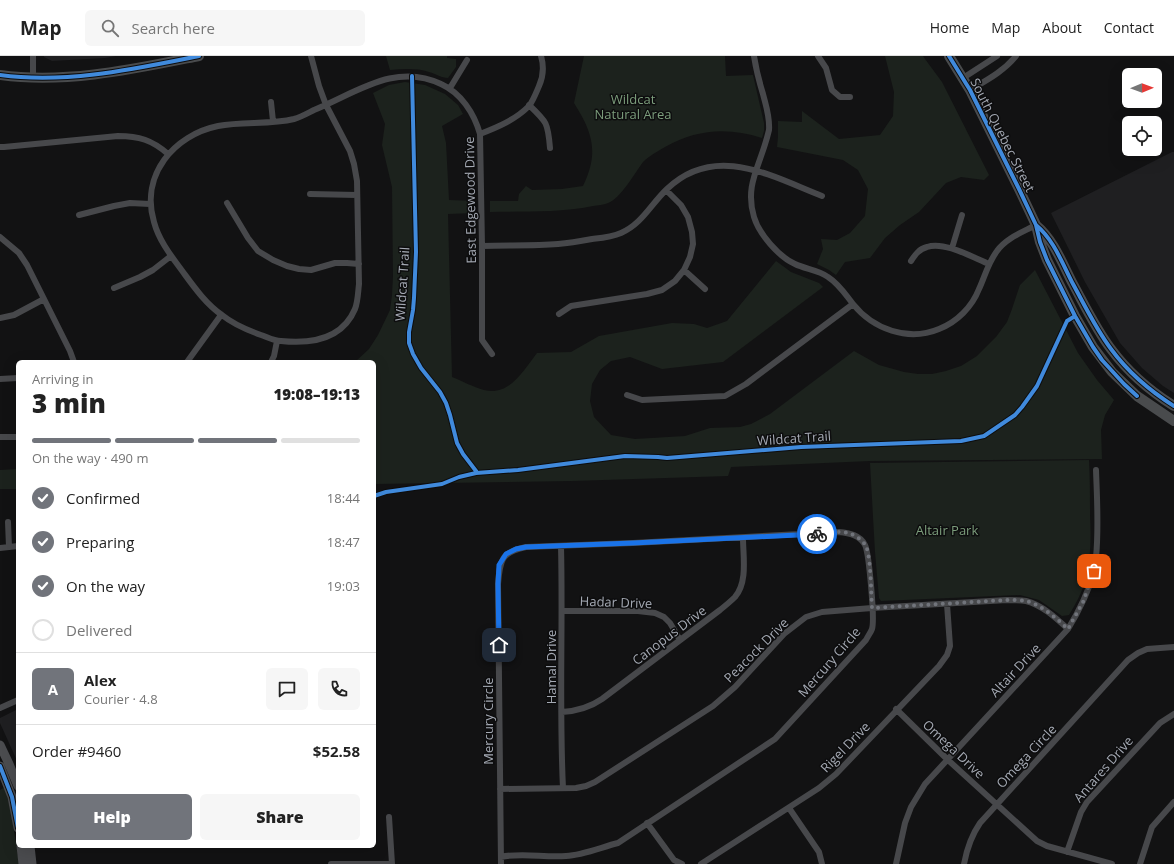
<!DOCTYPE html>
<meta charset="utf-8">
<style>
body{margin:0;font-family:"Open Sans",sans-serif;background:#f6f6f6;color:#222;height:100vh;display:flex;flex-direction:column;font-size:15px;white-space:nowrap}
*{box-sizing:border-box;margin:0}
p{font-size:13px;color:#767676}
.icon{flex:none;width:22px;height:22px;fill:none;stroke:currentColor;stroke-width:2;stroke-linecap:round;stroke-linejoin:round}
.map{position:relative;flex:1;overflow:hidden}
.drawer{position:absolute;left:16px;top:304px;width:360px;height:488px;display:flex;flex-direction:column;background:#fff;border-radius:6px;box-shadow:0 4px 16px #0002}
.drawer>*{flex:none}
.needle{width:26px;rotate:89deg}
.fabs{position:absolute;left:1122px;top:12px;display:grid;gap:8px}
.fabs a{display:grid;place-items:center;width:40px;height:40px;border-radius:6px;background:#fff;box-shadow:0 4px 16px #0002;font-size:20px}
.pin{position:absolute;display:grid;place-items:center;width:34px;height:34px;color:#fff;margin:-17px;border-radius:8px;box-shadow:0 2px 6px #0006}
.courier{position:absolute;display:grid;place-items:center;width:40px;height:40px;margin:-20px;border:3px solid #1a73e8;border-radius:50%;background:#fff;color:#222;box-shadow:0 1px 5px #0007}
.headline em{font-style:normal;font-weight:800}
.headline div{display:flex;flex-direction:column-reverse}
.headline{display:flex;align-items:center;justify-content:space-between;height:68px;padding:0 16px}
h1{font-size:26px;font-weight:800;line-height:30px}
.bar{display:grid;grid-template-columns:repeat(4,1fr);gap:6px 4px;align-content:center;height:48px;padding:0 16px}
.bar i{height:5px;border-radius:3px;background:#e0e0e0}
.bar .on{background:#71747b}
.bar p{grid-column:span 4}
.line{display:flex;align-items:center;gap:10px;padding:0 16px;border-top:1px solid #e0e0e0}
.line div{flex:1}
.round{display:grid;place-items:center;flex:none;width:42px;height:42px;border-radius:6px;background:#f6f6f6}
ol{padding:0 16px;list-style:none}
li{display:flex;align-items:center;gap:12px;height:44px}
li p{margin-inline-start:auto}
li .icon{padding:4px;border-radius:50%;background:#71747b;color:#fff;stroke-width:4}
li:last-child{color:#767676}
li i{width:22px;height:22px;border:2px solid #e0e0e0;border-radius:50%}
.primary-button{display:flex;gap:8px;margin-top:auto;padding:8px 16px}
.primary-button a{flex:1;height:46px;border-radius:6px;background:#71747b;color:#fff;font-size:16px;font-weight:800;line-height:46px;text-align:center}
.primary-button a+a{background:#f6f6f6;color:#222}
header{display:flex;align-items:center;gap:24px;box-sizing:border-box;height:56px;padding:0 20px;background:#fff;border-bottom:1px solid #e0e0e0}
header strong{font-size:19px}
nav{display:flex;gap:22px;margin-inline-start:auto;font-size:14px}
.search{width:280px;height:36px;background:#f6f6f6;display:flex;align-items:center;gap:10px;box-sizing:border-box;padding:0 14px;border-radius:6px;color:#767676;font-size:15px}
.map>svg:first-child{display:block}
.built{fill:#1f1f21}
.green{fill:#1c221d}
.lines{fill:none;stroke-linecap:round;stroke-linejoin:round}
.street{stroke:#47484b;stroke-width:6}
.secondary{stroke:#4b4c4f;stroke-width:9}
.primary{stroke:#494b4d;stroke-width:10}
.cycleway-casing{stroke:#0d0d0e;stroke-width:6}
.cycleway{stroke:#408adc;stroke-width:4}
.done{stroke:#71747b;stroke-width:4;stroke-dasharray:0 7.2}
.route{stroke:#1a73e8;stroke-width:5}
.labels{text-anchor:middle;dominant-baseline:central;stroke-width:3;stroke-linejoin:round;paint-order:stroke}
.park-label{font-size:13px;fill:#7c9d7c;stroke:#0d0d0e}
.street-label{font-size:13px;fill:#a4a9b3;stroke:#0d0d0e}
</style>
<header>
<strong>Map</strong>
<div class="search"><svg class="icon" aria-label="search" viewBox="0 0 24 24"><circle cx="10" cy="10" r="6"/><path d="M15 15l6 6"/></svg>Search here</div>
<nav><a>Home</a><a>Map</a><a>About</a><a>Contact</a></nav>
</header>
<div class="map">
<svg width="1174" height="808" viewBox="0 0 1174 808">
<rect width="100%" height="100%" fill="#121213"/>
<!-- built -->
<path class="built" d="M44,0H116L105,2L52,5L44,1Z
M1172,96H1174V337L1163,330L1142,312L1120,287L1085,226L1051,157Z
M18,653V707L0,667V662Z"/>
<!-- green -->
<path class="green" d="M386,0H447V2L456,3V11L448,22C442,22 436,18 429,16C417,12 403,13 390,14Z
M584,0H725L726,20L753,19L764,67V75L762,82C728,71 697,73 665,91C658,95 649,100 643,106C635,117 620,143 608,147C603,149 598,149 593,150C559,157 524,155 490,156V145H518L519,138L526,130L532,134L562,133L583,130C599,97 593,77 574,47Z
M885,0H923L925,3L942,26L989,119L984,124L961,121L946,127L919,156L900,169L885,182L870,202L845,206L836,219L829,214L817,208L823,193L821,183L837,184L850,177L865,160L868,133L858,114L843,104L777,91L778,81V65L802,66V55L839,83L880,79L893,60L894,36Z
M405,26L425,29L445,38L458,49L463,58L442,70L446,87L449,144L474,145V157L448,158L452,321C462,325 473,331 484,334C510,340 523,315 537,297L571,296L599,280L672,267L694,268L707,272L727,265L776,205L791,216L819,227L823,231L723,306L662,313L630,301L611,305L600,314L592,328L590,345L594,361L611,379L635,383L685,380L710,372L740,371L751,368L770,358L854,295L879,309L904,316L918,318H932L946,315L961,310L977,300L996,281L1007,266L1012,253L1020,229L1035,214L1078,297L1097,324L1114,344L1105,359L1101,374L1102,403L870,405L731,411L728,420L572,425L374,428V306H355L369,293L378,279L390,254L392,239L393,220L392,131L382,89L385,68L373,37L389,29Z
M1089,404C1090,422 1090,441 1090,459C1091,480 1091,502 1086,523C1082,536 1076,548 1069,559L1062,560L1039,544L1020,539L881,545L879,542L875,496L870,407Z
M18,413V433H0V414Z
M5,731L12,761L19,808H0V734Z"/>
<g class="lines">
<!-- street -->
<path class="street" d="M33,0V21
M311,0L319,30L326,49L350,95L354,108L357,125L359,228C358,236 358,245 355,253C342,284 310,288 281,285C274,285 267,281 261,279C247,274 233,268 222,259C206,248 194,231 183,216C172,201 159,185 154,166C140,119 174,79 218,70C243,65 270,69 294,63C301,61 308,57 314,54C356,37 395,6 441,28C461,37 474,57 480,78L482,190V284L492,298
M754,0C756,13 759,25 763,38C766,50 770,61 769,74C768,78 767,82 766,85C758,113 745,131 754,161C759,178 779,201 795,208C805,213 819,214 828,221C839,228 845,238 853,248C873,273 908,286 939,273C957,266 972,251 979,233C985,220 988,207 997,195C1006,182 1023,176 1036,169
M818,0L826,12L832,34L840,41H850
M963,22L997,0
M450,32L467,4
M970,34C987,24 1004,15 1016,0
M271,46L273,65
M529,49C547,66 548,67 550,92
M480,78C498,71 515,64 529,50C533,45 536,37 539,30C543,21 544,10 541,0
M0,91H4L118,80C139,80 152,84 168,98
M310,138L357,139
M227,147L248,182L258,195L273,204L287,210L299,213L311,214L335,207H347L359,208
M79,159L114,150L130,147L150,148
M0,181L19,197L27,209L70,295L74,306
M482,190C507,189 533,190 558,188C569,187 581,185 592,183C601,182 612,181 621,177C642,168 651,148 667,133C715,87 771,120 822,140
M952,192L962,159
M911,205C915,199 919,193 927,191C944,185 972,201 989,208
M684,214L705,233
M114,232L140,221L153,214L171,200
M559,258L571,250L647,238L662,234L675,225L684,214L690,201L693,188L692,176L688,161L681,149L666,134
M0,262L14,259L44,243
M187,306L221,259
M271,306L274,300L277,285
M0,323L18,322
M627,339L642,344L725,340L746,328L853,248
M0,381H18
M8,466L9,491
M561,490C563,571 559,651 563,732
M0,492L18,490
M562,555H638L655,557L664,561L670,567L680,584
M0,652L18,644
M896,653L948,704L1037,785L1047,790L1112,808
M562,656C577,655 589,652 602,643L720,554C725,550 730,546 735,541C748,526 743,500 743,482
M500,733L576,732L586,730L595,726L713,650L735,631L784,578L806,561L822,556L872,552L1007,544C1013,544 1020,544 1026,545C1042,549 1056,562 1068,573
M789,752L819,796L822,808
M389,761L392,808
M647,767L674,804L682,808
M1067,796L1081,756L1087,746L1160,667L1174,658
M331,808H392
M501,808L498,528C500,504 501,496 526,491L633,487L839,476C849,477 860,479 865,489C869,497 875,564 872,573C871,576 868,580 866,584L775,683L618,787C602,791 583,799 566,800C545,802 522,796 501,801
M701,808L819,732L836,718L939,610L947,599L950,590L947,548
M896,808L905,767L911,751L925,728L1068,573C1079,555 1088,537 1094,516C1095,511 1095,506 1096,501C1099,472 1097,443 1096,414
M964,808C967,792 971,780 980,767L1128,604L1138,597L1147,593L1174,591
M1140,808L1152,771L1174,746"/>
<!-- secondary -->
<path class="secondary" d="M0,689L9,708L18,730
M0,710L12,741L18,772
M21,790L23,808
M30,790L32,808"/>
<!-- primary -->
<path class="primary" d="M949,0L970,34L1019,133L1036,169L1040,186L1047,204L1075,260L1093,291L1112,316L1137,340L1174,365
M0,19C67,28 134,13 199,0
M1036,169C1054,184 1062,207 1073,228C1085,250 1096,273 1111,293C1128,316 1150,335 1174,350"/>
<!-- cycleway casing -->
<g class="cycleway-casing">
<path id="cycleway" d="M949,0L970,34L1019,133L1036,169L1040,186L1047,204L1075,260L1093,291L1102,304L1124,328L1137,340
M0,19C67,28 134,13 199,0
M412,20L416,196L414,242L413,254L409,276V287L413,298L421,312L440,336L446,347L450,359L457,387L463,398L476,415V417
M1036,169C1054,184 1062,207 1073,228C1085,250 1096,273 1111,293C1128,316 1150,335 1174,350
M374,440L386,436L442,428L459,421L476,417L518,414L625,400L658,401L667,402L801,391L961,385L984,380L1015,359L1022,351L1037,330L1067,265L1075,260
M0,710L12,741L18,772"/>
</g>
<!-- cycleway -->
<use href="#cycleway" class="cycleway"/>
</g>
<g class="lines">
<!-- done -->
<path class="done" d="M817,478C828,477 842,474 851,478C857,480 863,485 866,490C871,502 871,537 872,552L1007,544C1013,544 1020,544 1026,545C1042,549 1056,562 1068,573L1083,546L1094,515"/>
<!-- route -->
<path class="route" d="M499,589L498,528L499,509L506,498L516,493L526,491L633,487L817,478"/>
</g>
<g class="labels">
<!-- park labels -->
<g class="park-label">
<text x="633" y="43">Wildcat<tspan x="633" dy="15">Natural Area</tspan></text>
<text x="947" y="474">Altair Park</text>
</g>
<!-- street labels -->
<g class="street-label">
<text transform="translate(1003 79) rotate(63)">South Quebec Street</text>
<text transform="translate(470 144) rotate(-91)">East Edgewood Drive</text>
<text transform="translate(402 228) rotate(-86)">Wildcat Trail</text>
<text transform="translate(794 382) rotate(-4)">Wildcat Trail</text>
<text transform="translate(616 546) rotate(2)">Hadar Drive</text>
<text transform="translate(669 579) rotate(-37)">Canopus Drive</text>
<text transform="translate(756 594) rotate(-45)">Peacock Drive</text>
<text transform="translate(829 606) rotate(-49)">Mercury Circle</text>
<text transform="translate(551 611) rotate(-90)">Hamal Drive</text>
<text transform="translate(1015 614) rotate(-47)">Altair Drive</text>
<text transform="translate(488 665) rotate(-90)">Mercury Circle</text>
<text transform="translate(845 691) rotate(-46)">Rigel Drive</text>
<text transform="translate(954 693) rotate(43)">Omega Drive</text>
<text transform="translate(1026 700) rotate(-47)">Omega Circle</text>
<text transform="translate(1103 713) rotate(-49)">Antares Drive</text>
</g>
</g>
</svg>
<div class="fabs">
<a><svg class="needle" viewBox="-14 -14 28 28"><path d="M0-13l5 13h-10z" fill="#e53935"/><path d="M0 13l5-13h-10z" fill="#767676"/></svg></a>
<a><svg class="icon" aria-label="locate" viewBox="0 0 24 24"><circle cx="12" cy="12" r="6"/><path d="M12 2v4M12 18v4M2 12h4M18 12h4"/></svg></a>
</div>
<div class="pin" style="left:1094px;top:515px;background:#ea580c"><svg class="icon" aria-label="bag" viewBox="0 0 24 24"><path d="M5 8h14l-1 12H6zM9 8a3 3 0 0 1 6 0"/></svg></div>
<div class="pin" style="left:499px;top:589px;background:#1f2937"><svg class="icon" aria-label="home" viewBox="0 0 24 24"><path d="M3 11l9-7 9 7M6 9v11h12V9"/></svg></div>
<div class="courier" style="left:817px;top:478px"><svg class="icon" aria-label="bike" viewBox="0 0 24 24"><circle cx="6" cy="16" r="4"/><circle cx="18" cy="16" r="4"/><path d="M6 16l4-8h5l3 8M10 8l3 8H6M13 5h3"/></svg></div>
<section class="drawer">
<div class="headline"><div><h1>3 min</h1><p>Arriving in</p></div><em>19:08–19:13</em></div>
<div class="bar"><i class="on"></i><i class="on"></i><i class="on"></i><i></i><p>On the way · 490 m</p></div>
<ol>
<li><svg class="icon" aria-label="check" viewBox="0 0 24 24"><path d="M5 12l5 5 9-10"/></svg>Confirmed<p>18:44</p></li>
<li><svg class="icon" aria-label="check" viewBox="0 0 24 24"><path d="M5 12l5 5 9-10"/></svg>Preparing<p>18:47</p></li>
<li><svg class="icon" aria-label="check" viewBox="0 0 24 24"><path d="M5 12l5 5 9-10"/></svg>On the way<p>19:03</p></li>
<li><i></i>Delivered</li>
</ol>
<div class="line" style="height:72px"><b class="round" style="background:#71747b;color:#fff">A</b><div><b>Alex</b><p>Courier · 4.8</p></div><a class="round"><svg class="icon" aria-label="chat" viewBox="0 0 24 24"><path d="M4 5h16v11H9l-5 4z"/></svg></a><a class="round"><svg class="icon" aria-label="phone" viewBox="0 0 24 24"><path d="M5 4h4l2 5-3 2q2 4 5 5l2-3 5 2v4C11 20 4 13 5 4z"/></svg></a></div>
<div class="line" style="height:52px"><div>Order #9460</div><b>$52.58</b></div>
<div class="primary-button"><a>Help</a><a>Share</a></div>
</section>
</div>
